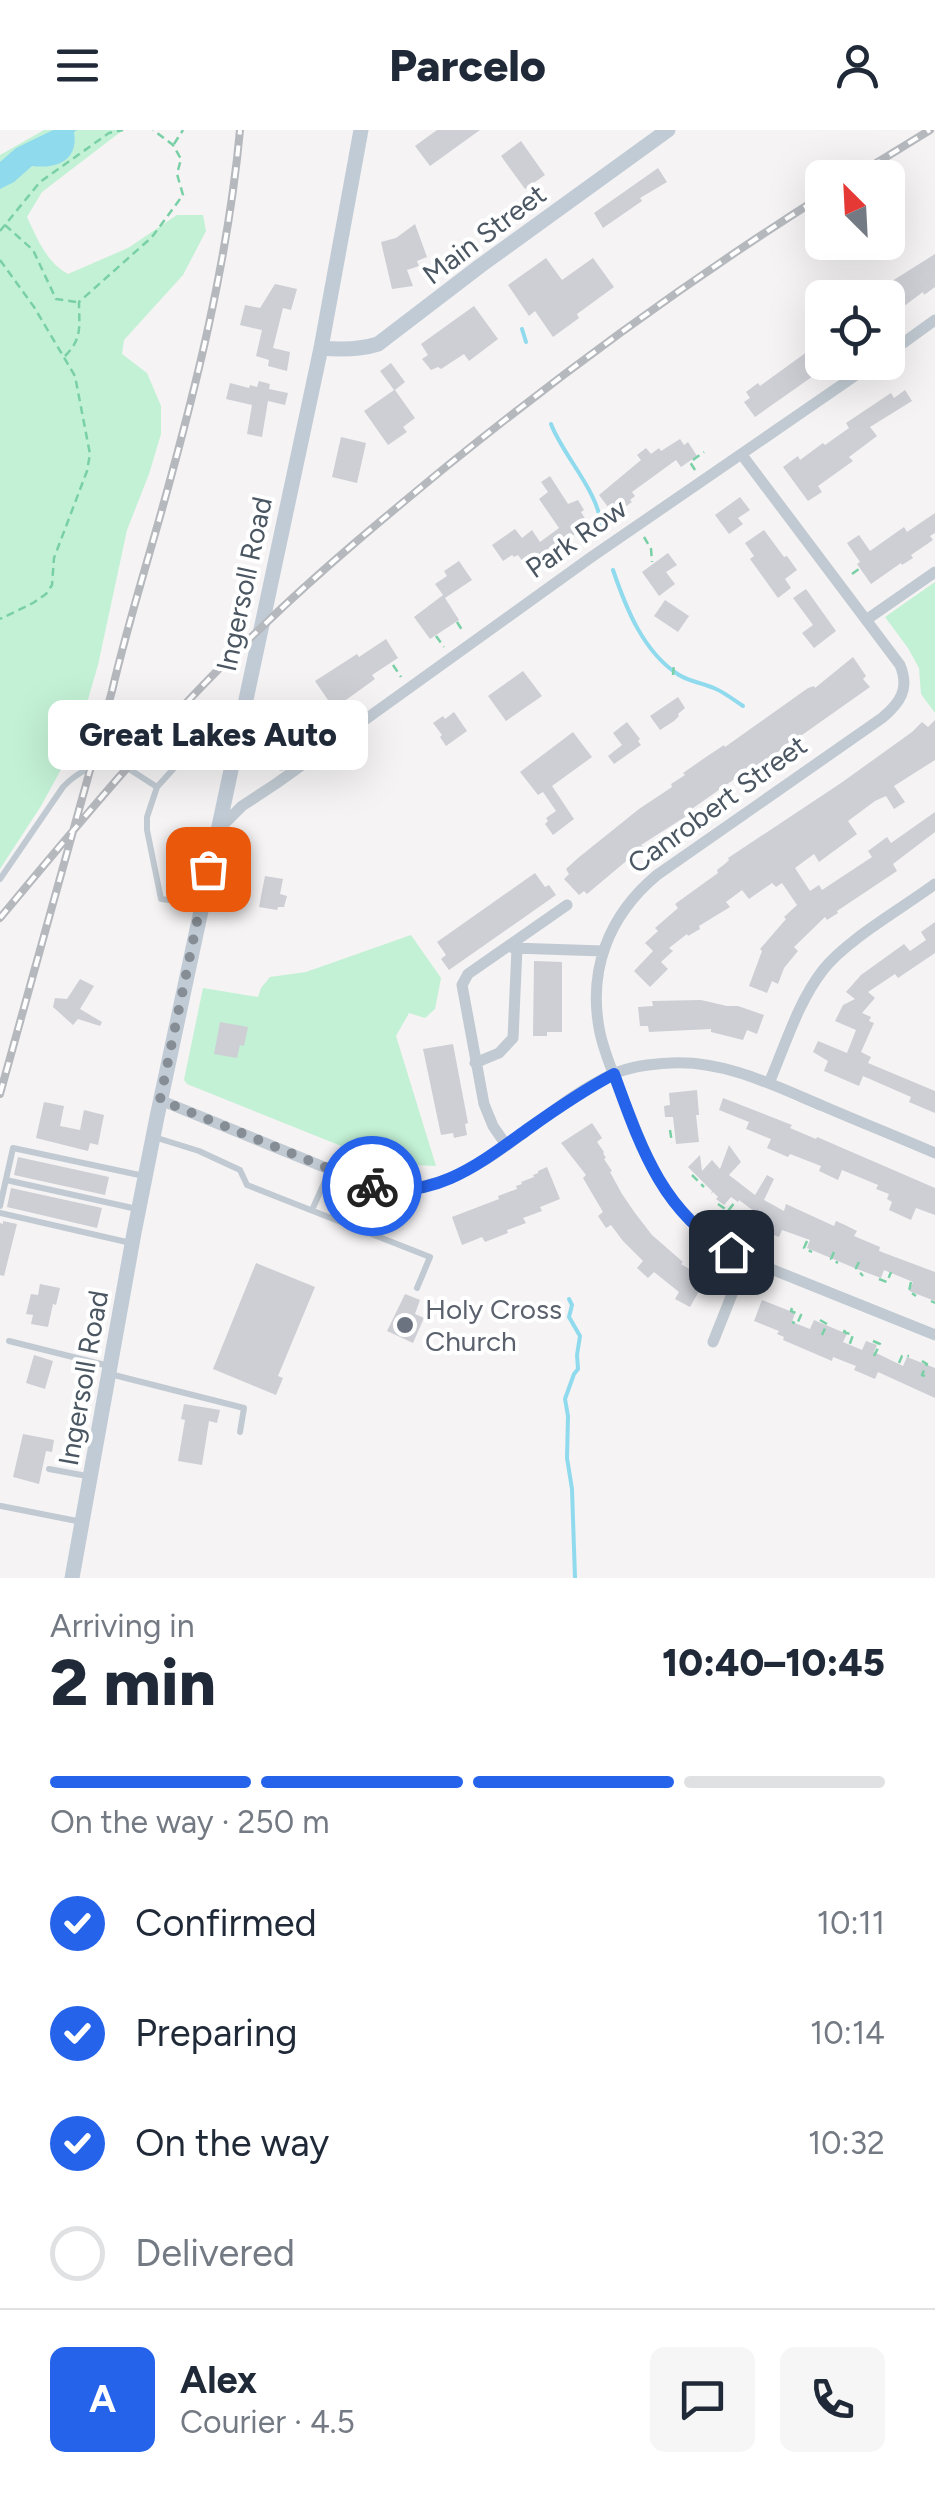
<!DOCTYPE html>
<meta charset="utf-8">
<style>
body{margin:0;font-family:Figtree,sans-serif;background:#f6f6f7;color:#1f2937;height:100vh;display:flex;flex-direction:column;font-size:38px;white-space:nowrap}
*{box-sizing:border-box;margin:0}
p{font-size:32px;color:#747a83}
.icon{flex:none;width:55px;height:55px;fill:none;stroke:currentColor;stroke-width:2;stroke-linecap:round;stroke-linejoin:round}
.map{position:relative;height:1448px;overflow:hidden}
.panel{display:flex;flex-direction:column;background:#fff;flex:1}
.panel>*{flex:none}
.needle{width:65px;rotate:336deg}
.tools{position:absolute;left:805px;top:30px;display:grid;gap:20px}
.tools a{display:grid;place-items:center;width:100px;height:100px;border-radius:15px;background:#fff;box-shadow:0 10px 40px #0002;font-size:50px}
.pin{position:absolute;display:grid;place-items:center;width:85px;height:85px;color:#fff;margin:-42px;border-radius:20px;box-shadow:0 5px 15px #0006}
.courier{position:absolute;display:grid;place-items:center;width:100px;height:100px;margin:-50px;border:8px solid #2563eb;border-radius:50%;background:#fff;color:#222;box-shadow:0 2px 12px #0007}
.bubble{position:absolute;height:70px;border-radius:15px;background:#fff;box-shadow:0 10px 40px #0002;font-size:32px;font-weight:800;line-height:70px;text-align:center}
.head em{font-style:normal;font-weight:800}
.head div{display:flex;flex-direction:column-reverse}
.head{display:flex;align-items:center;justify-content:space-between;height:170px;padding:0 50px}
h1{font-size:65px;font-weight:800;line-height:75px}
.bar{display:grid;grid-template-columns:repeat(4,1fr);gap:15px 10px;align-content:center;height:120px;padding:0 50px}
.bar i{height:12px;border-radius:8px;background:#e0e1e3}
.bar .current{background:#2563eb}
.bar p{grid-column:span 4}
.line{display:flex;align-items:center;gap:25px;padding:0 50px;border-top:2px solid #e0e1e3}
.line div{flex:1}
.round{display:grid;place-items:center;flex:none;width:105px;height:105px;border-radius:15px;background:#f6f6f7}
ol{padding:0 50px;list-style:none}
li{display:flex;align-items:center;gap:30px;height:110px}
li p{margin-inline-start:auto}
li .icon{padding:10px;border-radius:50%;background:#2563eb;color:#fff;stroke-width:4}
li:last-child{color:#747a83}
li i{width:55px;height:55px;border:5px solid #e0e1e3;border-radius:50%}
header{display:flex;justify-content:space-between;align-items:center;height:130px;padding:0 50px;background:#fff;font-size:45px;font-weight:800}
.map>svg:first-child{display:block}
.green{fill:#c3f1d5}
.water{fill:#90daee}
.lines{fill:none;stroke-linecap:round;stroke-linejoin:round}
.stream{stroke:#90daee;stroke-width:4}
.building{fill:#cdcfd5}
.path{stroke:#7ad0a6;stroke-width:2.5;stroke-dasharray:8 5;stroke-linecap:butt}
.lane{stroke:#c1cad2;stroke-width:6}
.street{stroke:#c1cad2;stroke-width:11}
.secondary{stroke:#c1cbd6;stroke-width:15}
.rail-casing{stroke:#b5b8bd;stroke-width:8}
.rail{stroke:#fff;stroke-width:4;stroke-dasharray:11;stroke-linecap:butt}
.done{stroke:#868d94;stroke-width:10;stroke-dasharray:0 18}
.route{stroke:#2563eb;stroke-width:12}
.worship-dot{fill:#6b7280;stroke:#fff;stroke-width:4}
.labels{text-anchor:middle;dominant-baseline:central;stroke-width:8;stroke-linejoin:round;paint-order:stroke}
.street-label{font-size:28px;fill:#4a5661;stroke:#fff}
.worship-label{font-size:28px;fill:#5b616d;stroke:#fff;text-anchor:start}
</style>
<header><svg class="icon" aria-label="menu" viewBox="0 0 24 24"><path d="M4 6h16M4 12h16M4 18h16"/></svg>Parcelo<svg class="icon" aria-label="person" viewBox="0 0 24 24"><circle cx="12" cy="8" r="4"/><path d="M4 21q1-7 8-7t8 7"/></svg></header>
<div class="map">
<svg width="935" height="1448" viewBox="0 0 935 1448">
<rect width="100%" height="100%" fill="#f5f3f3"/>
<!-- green -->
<path class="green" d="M44,0H123L42,62L27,87C37,108 46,132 68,144L128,118L177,85H203L206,101L183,145L124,210L122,224L147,243L161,276V304L149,344L127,400L98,535L75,614L41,676L0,739V25Z
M935,452V583L921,564L919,538L908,518L885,487Z
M411,805L441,848L435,879L425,888L409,883L396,906L436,1036L386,1034L187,954L184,950L203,858L258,867L261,858L270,847L306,842Z"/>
<!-- water -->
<path class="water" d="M53,0H77L74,2C79,31 56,39 32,36L14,52L0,59V32L16,18Z"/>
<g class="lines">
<!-- stream -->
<path class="stream" d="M522,199L526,212
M551,294C563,326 601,364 601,398
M613,440C626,478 643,522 679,545C690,552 704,553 716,559C725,563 734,570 743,576
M569,1169L572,1175L569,1187L580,1206L577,1225L578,1239L574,1244L565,1269L568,1286L567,1328L572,1359L575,1448"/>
</g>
<!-- building -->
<path class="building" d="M437,0H480L430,36L415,16Z
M521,11L545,45L525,59L501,26Z
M658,38L667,52L640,68L642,71L603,98L594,83Z
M415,94L427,127L417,131L419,136L407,140L413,156L392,159L381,112L396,108Z
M935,124V157L924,165L923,162L888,188V168H874L883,161L881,158Z
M546,128L562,150L593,128L614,157L577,184L579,188L553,207L535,181L529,186L508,155Z
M275,154L297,159L291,180L283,178L273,218L290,222L287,241L268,236L269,230L256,226L262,200L240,195L245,175L260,178Z
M474,176L498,209L469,231L464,224L441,239L438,237L431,240L422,229L428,225L421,214Z
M822,211V232H827L831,238L818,247L816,244L755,287L744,272L750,268L746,262L758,253L760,256Z
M391,233L405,252L395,260L415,288L403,297L407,302L388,315L364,281L394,260L380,241Z
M259,251L270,254L269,259L288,263L285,275L268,271L262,307L247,304L252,275L226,269L230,253L249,258L250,255L257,257Z
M905,260L912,271L870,297L877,306L849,327L853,331L818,356L822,362L808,371L783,337L798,326L800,330L823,313L825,315L849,298L846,293L891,263L894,268Z
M341,307L366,313L357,353L332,347Z
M680,309L684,315L688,312L697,326L681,337L676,330L632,362L635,366L630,370L632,372L614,385L599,365L641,330L637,325L646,318L651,324L659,318L661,321Z
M550,346L568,374L578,370L584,380L581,382L589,395L569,408L575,416L533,446L518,425L514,427L512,425L503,431L492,415L515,399L522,408L532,400L540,412L559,398L539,369L548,362L541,352Z
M740,367L750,380L738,388L743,394L729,404L715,385Z
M935,383V403L930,406L933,410L911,425L913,428L902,435L901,433L871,454L857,434L860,432L847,413L859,405L870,421L904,397L907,402Z
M764,400L784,427L787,426L797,440L785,449L791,458L778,468L750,429L754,426L745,413Z
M668,423L677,435L666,442L675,454L659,466L642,442Z
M459,431L472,450L445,468L459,490L430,509L414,487L443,465L435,454L447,446L444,441Z
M806,459L836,501L814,518L802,503L813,495L793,468Z
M665,470L689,486L678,502L654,486Z
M386,509L398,528L372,545L375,549L339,575L342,580L319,596L310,582L328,570L315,551L357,524L359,527Z
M853,527L866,546L863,549L870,557L754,639L737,650L736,648L686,683L688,685L641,715L643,717L587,764L584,761L579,765L564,749L569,744L566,739L578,728L639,679L672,657L671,654L685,645L683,643L706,627L724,615L725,617L808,558L814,556L815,558Z
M523,541L542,566L506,591L488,566Z
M678,567L685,578L678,584L679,586L674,591L660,600L650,586Z
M454,582L467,601L446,616L440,607L442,605L433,593L443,586L445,589Z
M935,590V630L894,656L905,672L894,679L886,666L875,671L848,691L857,704L819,732L814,724L795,738L810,761L819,755L822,760L872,727L868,721L887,707L891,713L935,682V702L893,734L897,741L837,781L838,783L827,790L825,787L794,817L798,821L784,838L778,854L772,851L767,863L749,856L762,821L760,819L786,789L784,787L797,775L782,753L776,757L772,753L749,769L742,760L726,772L730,777L699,796L700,799L688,806L687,804L669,818L673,821L661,832L668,839L650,857L634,841L653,821L645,813L658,801L655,798L678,778L675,774L718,743L717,740L726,733L729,730L728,728L841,653L912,602L922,592L928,597Z
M627,592L640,609L638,611L641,615L614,634L608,626L622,615L613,603Z
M573,602L592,627L552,656L574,689L553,705L545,694L548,691L546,688L556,681L543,662L538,665L520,642Z
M535,743L545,757L549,755L556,765L449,840L441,829L446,825L437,812Z
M265,746L283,749L280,764L287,766L284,777H278L277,780L259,777Z
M935,792V823L898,848L895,844L868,862L875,868L862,883L871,887L869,891L874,893L861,922L871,927L868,933L935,961V983L909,972L911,967L863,946L859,956L824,941L828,931L813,922L818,911L847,923L856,900L835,891L843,875L855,869L846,862L861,845L904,814L910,821L926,810L921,802Z
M534,831L562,832V902H547V906H533Z
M80,849L94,856L80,879L102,892L100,896L78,889L73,895L53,877L55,868L67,869Z
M701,870L727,876H738L764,885L757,904L747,900L743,910L711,902V899L649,902L648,896H640L638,877L653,876L652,871Z
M220,892L248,897L244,916L240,915L237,928L214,924Z
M453,914L468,993L465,994L467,1005L454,1008L453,1003L441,1005L423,919Z
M697,960L699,985H696L699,1012L676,1014L673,987H665L664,976L670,975L669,963Z
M723,968L792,995L790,998L816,1009L817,1007L935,1058V1085L916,1078L911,1090L889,1080L892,1072L887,1069L889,1064L876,1059L878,1055L842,1040L838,1050L819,1041L821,1036L790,1024L788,1027L767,1018L771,1009L746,999L749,992L719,980Z
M44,972L64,976L60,996L80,1000L84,980L104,985L98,1015L90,1013L88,1021L36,1008Z
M592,993L602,1008L597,1012L604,1022L603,1023L606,1028L604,1029L612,1041L610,1042L622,1064L635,1083L652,1105L683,1132L681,1134L701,1146L697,1153L702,1156L690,1177L675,1169L679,1162L654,1142L648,1148L637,1138L643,1131L623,1111L611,1095L606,1098L598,1086L603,1082L583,1048L586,1045L561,1013Z
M729,1015L741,1032L729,1045L755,1065L767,1045L774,1049L764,1070L784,1081L786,1074L834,1096L836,1091L845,1095L857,1101L854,1106L880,1117L879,1121L935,1142V1171L909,1161L913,1152L884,1140L881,1148L857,1139L807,1118L810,1110L782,1100L779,1107L771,1104L757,1096L762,1087L739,1070L738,1072L731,1067L724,1075L716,1069L718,1067L713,1062L711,1064L712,1061L688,1037L700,1025L702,1041L712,1030L720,1039Z
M18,1027L109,1047L105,1065L14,1045Z
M547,1037L560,1069L540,1077L542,1081L523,1088L526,1093L507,1100L508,1103L485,1112L482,1107L462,1115L452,1087L499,1069L498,1066L517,1059L516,1056L522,1054L521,1052L534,1047L533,1045L538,1043V1041Z
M11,1058L102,1078L97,1098L7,1077Z
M3,1091L17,1094L4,1146L0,1145V1093L3,1094Z
M256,1133L315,1157L278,1246L283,1248L276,1265L213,1239Z
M40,1154L60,1158L56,1175L53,1174L48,1197L31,1194L33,1185L26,1184L31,1164L38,1165Z
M405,1164L420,1170L415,1184L424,1188L413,1213L387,1201Z
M762,1170L795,1183L792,1192L810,1199L814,1190L847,1204L843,1212L862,1220L866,1211L877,1215L874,1222L903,1236L907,1227L935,1238V1268L878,1242L875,1249L854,1240L856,1236L833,1227L832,1231L783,1210L784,1207L777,1204L779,1201L754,1191Z
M34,1225L53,1231L45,1259L26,1253Z
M184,1274L220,1280L217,1293L209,1291L202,1335L178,1331L185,1290L181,1289Z
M23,1304L54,1310L52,1322L46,1321L39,1354L13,1347Z"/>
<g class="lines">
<!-- path -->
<path class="path" d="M174,14L183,0
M5,95L33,120L56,169L76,172
M0,101L40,52L109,3L123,0
M0,130L34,177L75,246L90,324L87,341L54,428L52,455L46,464L33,473L0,489
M65,226C83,208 79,196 79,172L152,107L183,65L177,44L181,29L173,15L153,0
M695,340L690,332L704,322
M644,407L651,419L652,432
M852,444L859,439
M457,492L464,503
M436,506L444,517
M393,535L401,547
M673,545L674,534
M670,1000L672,1013
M692,1045L704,1057
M718,1074L728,1081L735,1072
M757,1086L760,1088L755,1097L760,1100
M807,1111L804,1118L812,1122
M834,1122L831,1129L838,1133
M859,1132L856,1138L863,1146
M879,1149L887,1152L891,1142
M911,1152L909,1161L916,1166
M931,1171L935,1173
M792,1178L791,1181L801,1185L797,1194L792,1192
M820,1190L827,1194L822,1205
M845,1200L844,1202L853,1205L849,1216
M873,1211L880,1214L874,1226
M922,1231L927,1234L922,1245L927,1247
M899,1233L902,1226H909"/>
<!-- lane -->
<path class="lane" d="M0,749L63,657C77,642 97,632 118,632L157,657
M200,774L161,769L147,700V687L157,657L214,594L242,578
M154,1007L199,1021L240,1040L247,1055L430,1127L417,1158
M6,1050L137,1079
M0,1076L13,1018L144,1046
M312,1080L330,1040
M0,1083L131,1113
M9,1211L109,1236
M110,1244L244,1278L240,1302
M49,1339L87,1346
M1,1376L82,1392"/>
<!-- street -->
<path class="street" d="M888,224L935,190
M742,325L900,535C910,559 900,573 882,588L657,745C609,785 587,840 600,903C606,930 619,957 629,983C656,1052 677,1095 746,1129L935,1205
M866,490L935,442
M233,622L281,635L302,631
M219,699L242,676L277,653L590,428L875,232
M513,818L603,821
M475,933L499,923L513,908L517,818
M769,953C785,916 798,872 823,840C846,810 903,778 935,754
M160,970L363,1053C463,1083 530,982 611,945C630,936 651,934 671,933C724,930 775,956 823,976C860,992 898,1007 935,1023
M506,1015L493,996L484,974L462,855L468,844L567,775
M713,1212L746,1129"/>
<!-- secondary -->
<path class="secondary" d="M321,218C341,220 359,220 378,214L480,136L668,0
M72,1448L134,1103L157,987L321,218L361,0"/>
<!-- rail casing -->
<g class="rail-casing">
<path id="rail" d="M852,48L930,0
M0,788C84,687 168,585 264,495C322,439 385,387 447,336C567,239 692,148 822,66
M0,964L112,561C126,501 144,443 161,383C196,258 228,130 240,0"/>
</g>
<!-- rail -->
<use href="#rail" class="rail"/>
</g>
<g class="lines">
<!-- done -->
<path class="done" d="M208,739L160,970L372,1056"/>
<!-- route -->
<path class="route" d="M372,1056C433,1072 482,1032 528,999C556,979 584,960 614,944C640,1015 661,1081 731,1122"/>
</g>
<!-- markers -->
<circle class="worship-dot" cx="405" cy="1195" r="10"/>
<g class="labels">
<!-- street labels -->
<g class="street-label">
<text transform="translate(484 104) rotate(-37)">Main Street</text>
<text transform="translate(576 408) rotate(-35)">Park Row</text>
<text transform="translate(244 454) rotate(-78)">Ingersoll Road</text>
<text transform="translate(717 674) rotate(-36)">Canrobert Street</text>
<text transform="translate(83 1248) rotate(-80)">Ingersoll Road</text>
</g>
<!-- worship labels -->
<g class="worship-label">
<text x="425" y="1179">Holy Cross<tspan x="425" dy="32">Church</tspan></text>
</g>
</g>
</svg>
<div class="tools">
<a><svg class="needle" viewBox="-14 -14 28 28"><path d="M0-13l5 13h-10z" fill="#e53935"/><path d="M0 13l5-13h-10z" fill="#747a83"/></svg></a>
<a><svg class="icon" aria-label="locate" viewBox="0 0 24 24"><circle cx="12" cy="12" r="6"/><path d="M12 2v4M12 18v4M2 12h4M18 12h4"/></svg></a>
</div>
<div class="pin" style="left:208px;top:739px;background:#ea580c"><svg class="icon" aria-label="bag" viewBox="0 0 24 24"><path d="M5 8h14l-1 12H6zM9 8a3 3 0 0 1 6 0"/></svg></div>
<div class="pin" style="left:731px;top:1122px;background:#1f2937"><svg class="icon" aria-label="home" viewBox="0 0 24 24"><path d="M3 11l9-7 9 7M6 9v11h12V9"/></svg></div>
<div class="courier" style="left:372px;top:1056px"><svg class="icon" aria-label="bike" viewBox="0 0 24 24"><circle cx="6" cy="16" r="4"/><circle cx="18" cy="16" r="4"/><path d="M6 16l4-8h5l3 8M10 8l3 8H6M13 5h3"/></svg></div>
<div class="bubble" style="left:48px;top:570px;width:320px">Great Lakes Auto</div>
</div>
<section class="panel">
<div class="head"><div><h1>2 min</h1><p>Arriving in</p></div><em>10:40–10:45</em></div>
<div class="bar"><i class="current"></i><i class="current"></i><i class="current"></i><i></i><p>On the way · 250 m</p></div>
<ol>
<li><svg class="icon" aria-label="check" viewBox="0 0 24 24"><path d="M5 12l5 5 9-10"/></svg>Confirmed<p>10:11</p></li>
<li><svg class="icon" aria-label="check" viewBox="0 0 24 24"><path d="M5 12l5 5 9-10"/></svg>Preparing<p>10:14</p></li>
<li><svg class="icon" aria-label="check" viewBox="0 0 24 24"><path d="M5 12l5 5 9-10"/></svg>On the way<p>10:32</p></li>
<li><i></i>Delivered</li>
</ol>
<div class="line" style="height:180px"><b class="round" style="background:#2563eb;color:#fff">A</b><div><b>Alex</b><p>Courier · 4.5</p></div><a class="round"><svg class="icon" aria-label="chat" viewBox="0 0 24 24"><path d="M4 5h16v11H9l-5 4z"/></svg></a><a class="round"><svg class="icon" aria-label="phone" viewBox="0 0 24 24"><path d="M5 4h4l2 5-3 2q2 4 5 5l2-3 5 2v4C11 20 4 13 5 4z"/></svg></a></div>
</section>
